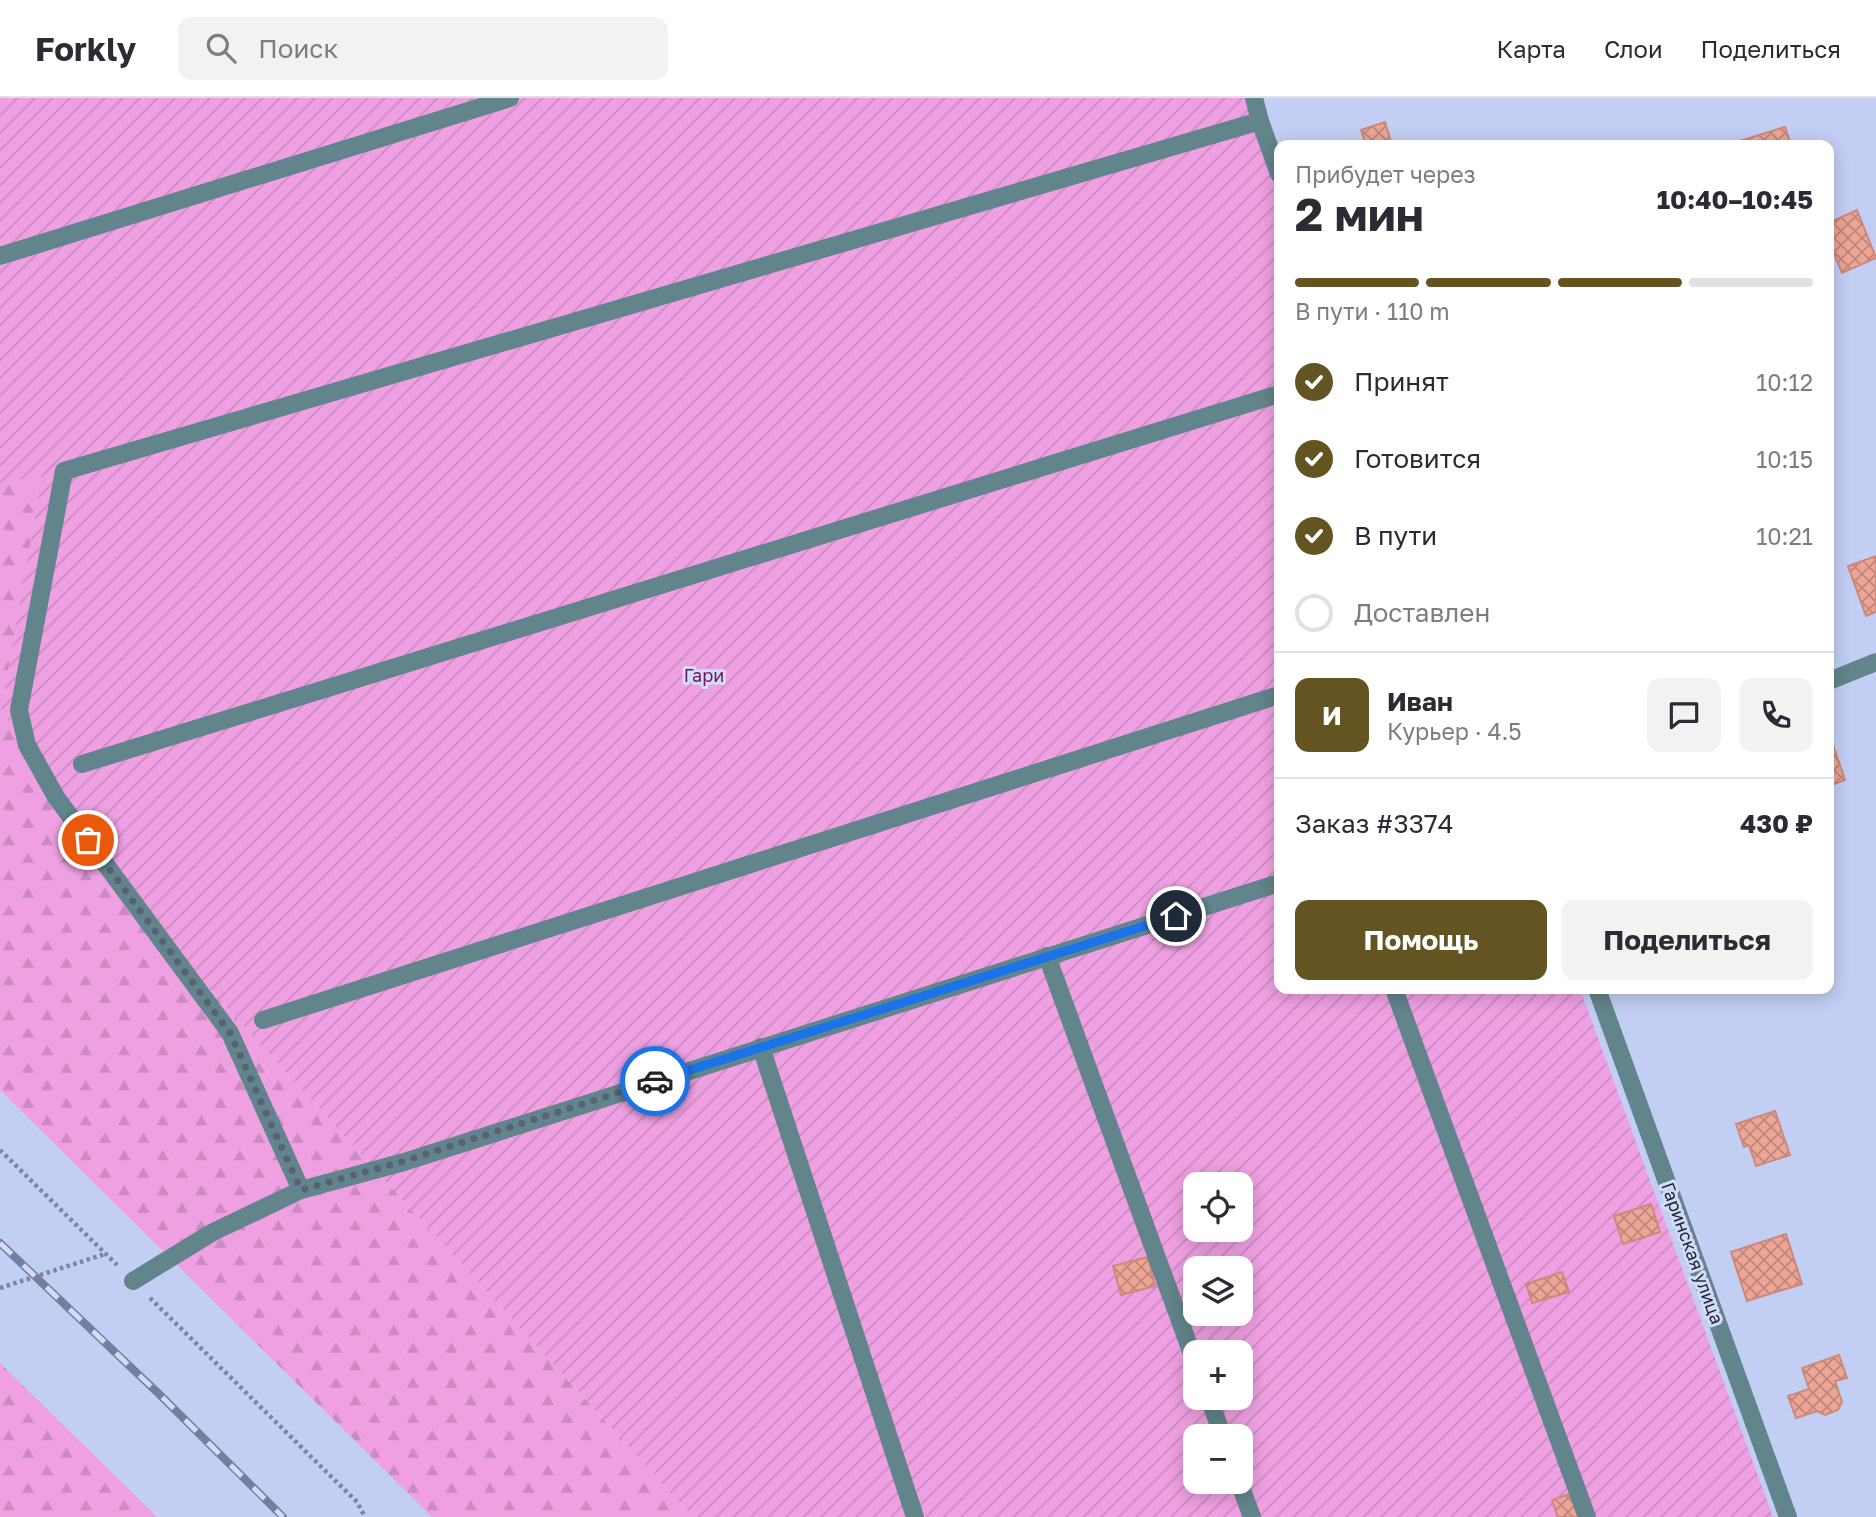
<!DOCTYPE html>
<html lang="ru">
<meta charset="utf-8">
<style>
body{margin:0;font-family:"Golos Text",sans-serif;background:#f2f2f3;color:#2b2b33;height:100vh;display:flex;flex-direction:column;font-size:26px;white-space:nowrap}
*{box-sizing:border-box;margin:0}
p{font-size:23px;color:#7c7c81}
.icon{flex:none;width:38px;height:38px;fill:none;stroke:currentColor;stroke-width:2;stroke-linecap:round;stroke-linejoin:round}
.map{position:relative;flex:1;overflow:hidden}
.drawer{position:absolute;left:1274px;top:42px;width:560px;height:854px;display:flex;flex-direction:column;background:#fff;border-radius:14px;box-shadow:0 4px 18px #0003}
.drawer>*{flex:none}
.fabs{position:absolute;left:1183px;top:1074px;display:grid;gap:14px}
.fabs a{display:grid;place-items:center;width:70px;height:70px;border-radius:14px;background:#fff;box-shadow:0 4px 18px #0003;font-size:35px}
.pin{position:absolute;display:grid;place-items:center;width:60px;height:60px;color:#fff;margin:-30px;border:4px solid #fff;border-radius:50%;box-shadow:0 2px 7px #0007}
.courier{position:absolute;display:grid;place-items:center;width:70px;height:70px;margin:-35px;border:5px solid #1a73e8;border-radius:50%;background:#fff;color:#222;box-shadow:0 2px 9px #0007}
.headline em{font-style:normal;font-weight:700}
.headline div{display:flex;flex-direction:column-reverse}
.headline{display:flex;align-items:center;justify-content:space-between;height:119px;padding:0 21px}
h1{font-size:46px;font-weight:700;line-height:52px}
.bar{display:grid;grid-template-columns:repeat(4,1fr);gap:10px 7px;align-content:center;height:84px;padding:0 21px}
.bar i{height:9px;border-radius:5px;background:#e1e1e2}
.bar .selected{background:#645421}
.bar p{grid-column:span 4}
.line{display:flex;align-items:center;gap:18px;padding:0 21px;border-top:2px solid #e1e1e2}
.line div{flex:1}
.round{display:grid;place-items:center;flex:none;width:74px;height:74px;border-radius:14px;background:#f2f2f3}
ol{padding:0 21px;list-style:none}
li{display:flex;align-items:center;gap:21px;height:77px}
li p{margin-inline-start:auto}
li .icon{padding:7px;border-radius:50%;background:#645421;color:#fff;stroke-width:4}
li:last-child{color:#7c7c81}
li i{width:38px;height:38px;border:4px solid #e1e1e2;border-radius:50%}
.button{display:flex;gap:14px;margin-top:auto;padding:14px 21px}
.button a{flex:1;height:80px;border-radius:14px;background:#645421;color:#fff;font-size:28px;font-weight:700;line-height:80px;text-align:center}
.button a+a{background:#f2f2f3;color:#2b2b33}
header{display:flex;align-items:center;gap:42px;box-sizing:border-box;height:98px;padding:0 35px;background:#fff;border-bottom:2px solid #e1e1e2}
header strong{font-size:33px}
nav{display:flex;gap:38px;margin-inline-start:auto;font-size:24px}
.search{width:490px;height:63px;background:#f2f2f3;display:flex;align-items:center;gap:18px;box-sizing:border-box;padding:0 24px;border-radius:14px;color:#7c7c81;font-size:26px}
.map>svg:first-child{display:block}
.forest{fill:url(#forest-firs)}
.garden{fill:url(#garden-furrows);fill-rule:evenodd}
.building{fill:url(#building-cross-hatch);stroke:#cd8879;stroke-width:2}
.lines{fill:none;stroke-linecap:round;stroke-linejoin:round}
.path{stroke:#7c85a4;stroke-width:4.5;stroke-dasharray:3.5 3.5;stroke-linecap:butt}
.minor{stroke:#62848b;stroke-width:18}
.rail-casing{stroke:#757e9d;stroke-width:8}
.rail{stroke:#d4dcf5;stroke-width:5;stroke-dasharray:16;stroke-linecap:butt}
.done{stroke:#58607c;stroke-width:7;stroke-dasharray:0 12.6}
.route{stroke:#1a73e8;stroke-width:9}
.labels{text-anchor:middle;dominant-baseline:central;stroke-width:6;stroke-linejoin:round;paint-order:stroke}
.park-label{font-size:18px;fill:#6f1766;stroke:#d4dcf5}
.street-label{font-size:18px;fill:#1f253c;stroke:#d4dcf5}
</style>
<header>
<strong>Forkly</strong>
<div class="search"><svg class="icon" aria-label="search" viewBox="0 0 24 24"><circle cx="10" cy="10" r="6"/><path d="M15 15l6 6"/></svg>Поиск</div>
<nav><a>Карта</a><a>Слои</a><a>Поделиться</a></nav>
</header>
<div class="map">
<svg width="1876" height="1419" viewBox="0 0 1876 1419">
<defs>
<pattern id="forest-firs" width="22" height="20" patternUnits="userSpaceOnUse" patternTransform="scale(1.75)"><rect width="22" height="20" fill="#efa0e2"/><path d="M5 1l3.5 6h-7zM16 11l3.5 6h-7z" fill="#cc8ac3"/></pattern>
<pattern id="garden-furrows" width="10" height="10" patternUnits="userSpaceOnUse" patternTransform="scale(1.75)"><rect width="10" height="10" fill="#efa0e2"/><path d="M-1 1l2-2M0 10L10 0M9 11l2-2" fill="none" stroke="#cc8ac3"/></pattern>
<pattern id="building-cross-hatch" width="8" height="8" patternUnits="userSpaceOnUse" patternTransform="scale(1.75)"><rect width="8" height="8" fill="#eda596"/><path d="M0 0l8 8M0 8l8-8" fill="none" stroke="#bf867c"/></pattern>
</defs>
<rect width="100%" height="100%" fill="#c3cef4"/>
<!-- forest -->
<path class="forest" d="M43,377L1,612L108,780L693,1419H432L0,992V385Z
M0,1265L157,1419H0Z"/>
<!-- garden -->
<path class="garden" d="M0,0H1259L1279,56V891H1580L1773,1419H693L108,780L1,612L42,378L0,385ZM1195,1087H1241V1132H1195ZM1195,1171H1241V1216H1195ZM1195,1255H1241V1300H1195ZM1195,1339H1241V1384H1195Z"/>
<!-- building -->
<path class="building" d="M1385,24L1392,47H1366L1361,32Z
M1785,29L1791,47H1730V46Z
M1857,112L1876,160L1842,175L1829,143V125Z
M1876,458V514L1866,518L1848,468Z
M1829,635L1845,682L1829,688Z
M1775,1013L1790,1057L1756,1068L1749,1047L1744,1049L1736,1026Z
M1651,1106L1660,1134L1623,1146L1614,1118Z
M1786,1136L1802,1186L1747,1203L1731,1154Z
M1148,1159L1155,1188L1121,1197L1113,1168Z
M1562,1174L1569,1194L1532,1205L1526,1186Z
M1839,1257L1847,1280L1835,1283L1842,1304L1838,1312L1825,1317L1817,1313L1796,1320L1788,1298L1809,1291L1802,1270Z
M1572,1395L1580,1419H1558L1552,1402Z"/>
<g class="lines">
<!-- path -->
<path class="path" d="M0,1052L117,1167
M0,1190L105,1156
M150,1200L357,1404L365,1419"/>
<!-- minor -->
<path class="minor" d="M1254,0L1260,23L1279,76
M0,158L510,0
M1829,583L1876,564
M82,666L1279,296
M1047,858L1195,1264
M1394,891L1587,1419
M1597,891L1788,1419
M263,922L1279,597
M761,949L915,1419
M301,1092L230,935L56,699L27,647L19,612L64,373L1260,23
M133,1183L213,1134L301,1092L404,1064L1279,785
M1209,1300L1223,1339
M1239,1384L1252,1419"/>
<!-- rail casing -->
<g class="rail-casing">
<path id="rail" d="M0,1145L159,1296L283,1419"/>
</g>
<!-- rail -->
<use href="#rail" class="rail"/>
</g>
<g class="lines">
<!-- done -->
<path class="done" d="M88,742L230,935L301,1092L404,1063L655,983"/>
<!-- route -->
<path class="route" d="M655,983L1176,818"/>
</g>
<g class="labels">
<!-- park labels -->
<g class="park-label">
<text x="704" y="577">Гари</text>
</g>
<!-- street labels -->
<g class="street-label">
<text transform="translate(1693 1155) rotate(70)">Гаринская улица</text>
</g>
</g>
</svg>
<div class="fabs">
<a><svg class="icon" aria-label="locate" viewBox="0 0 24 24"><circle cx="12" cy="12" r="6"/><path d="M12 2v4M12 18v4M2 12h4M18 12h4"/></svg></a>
<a><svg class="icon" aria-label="layers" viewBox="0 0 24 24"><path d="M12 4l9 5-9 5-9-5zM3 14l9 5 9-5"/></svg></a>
<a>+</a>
<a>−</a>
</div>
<div class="pin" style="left:88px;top:742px;background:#ea580c"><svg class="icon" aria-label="bag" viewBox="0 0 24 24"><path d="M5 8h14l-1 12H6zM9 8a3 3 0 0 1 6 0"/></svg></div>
<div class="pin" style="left:1176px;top:818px;background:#1f2937"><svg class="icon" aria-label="home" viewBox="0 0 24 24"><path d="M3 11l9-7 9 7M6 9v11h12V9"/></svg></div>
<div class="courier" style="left:655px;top:983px"><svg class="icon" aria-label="car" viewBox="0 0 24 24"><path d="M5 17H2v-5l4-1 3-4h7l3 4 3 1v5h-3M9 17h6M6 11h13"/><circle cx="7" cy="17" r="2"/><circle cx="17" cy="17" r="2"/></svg></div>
<section class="drawer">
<div class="headline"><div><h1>2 мин</h1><p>Прибудет через</p></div><em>10:40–10:45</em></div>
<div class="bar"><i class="selected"></i><i class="selected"></i><i class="selected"></i><i></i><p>В пути · 110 m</p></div>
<ol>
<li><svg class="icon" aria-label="check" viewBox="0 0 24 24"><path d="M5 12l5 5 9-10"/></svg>Принят<p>10:12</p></li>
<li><svg class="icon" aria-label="check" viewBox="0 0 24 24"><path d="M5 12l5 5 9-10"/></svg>Готовится<p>10:15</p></li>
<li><svg class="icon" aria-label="check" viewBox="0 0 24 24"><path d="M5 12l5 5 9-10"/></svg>В пути<p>10:21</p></li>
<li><i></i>Доставлен</li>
</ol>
<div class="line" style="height:126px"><b class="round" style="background:#645421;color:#fff">И</b><div><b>Иван</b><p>Курьер · 4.5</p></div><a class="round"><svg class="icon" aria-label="chat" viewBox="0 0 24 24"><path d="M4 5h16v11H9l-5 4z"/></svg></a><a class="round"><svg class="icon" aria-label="phone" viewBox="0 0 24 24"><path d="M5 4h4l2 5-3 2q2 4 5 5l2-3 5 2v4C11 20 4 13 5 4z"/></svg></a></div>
<div class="line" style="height:91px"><div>Заказ #3374</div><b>430 ₽</b></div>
<div class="button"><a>Помощь</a><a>Поделиться</a></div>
</section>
</div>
